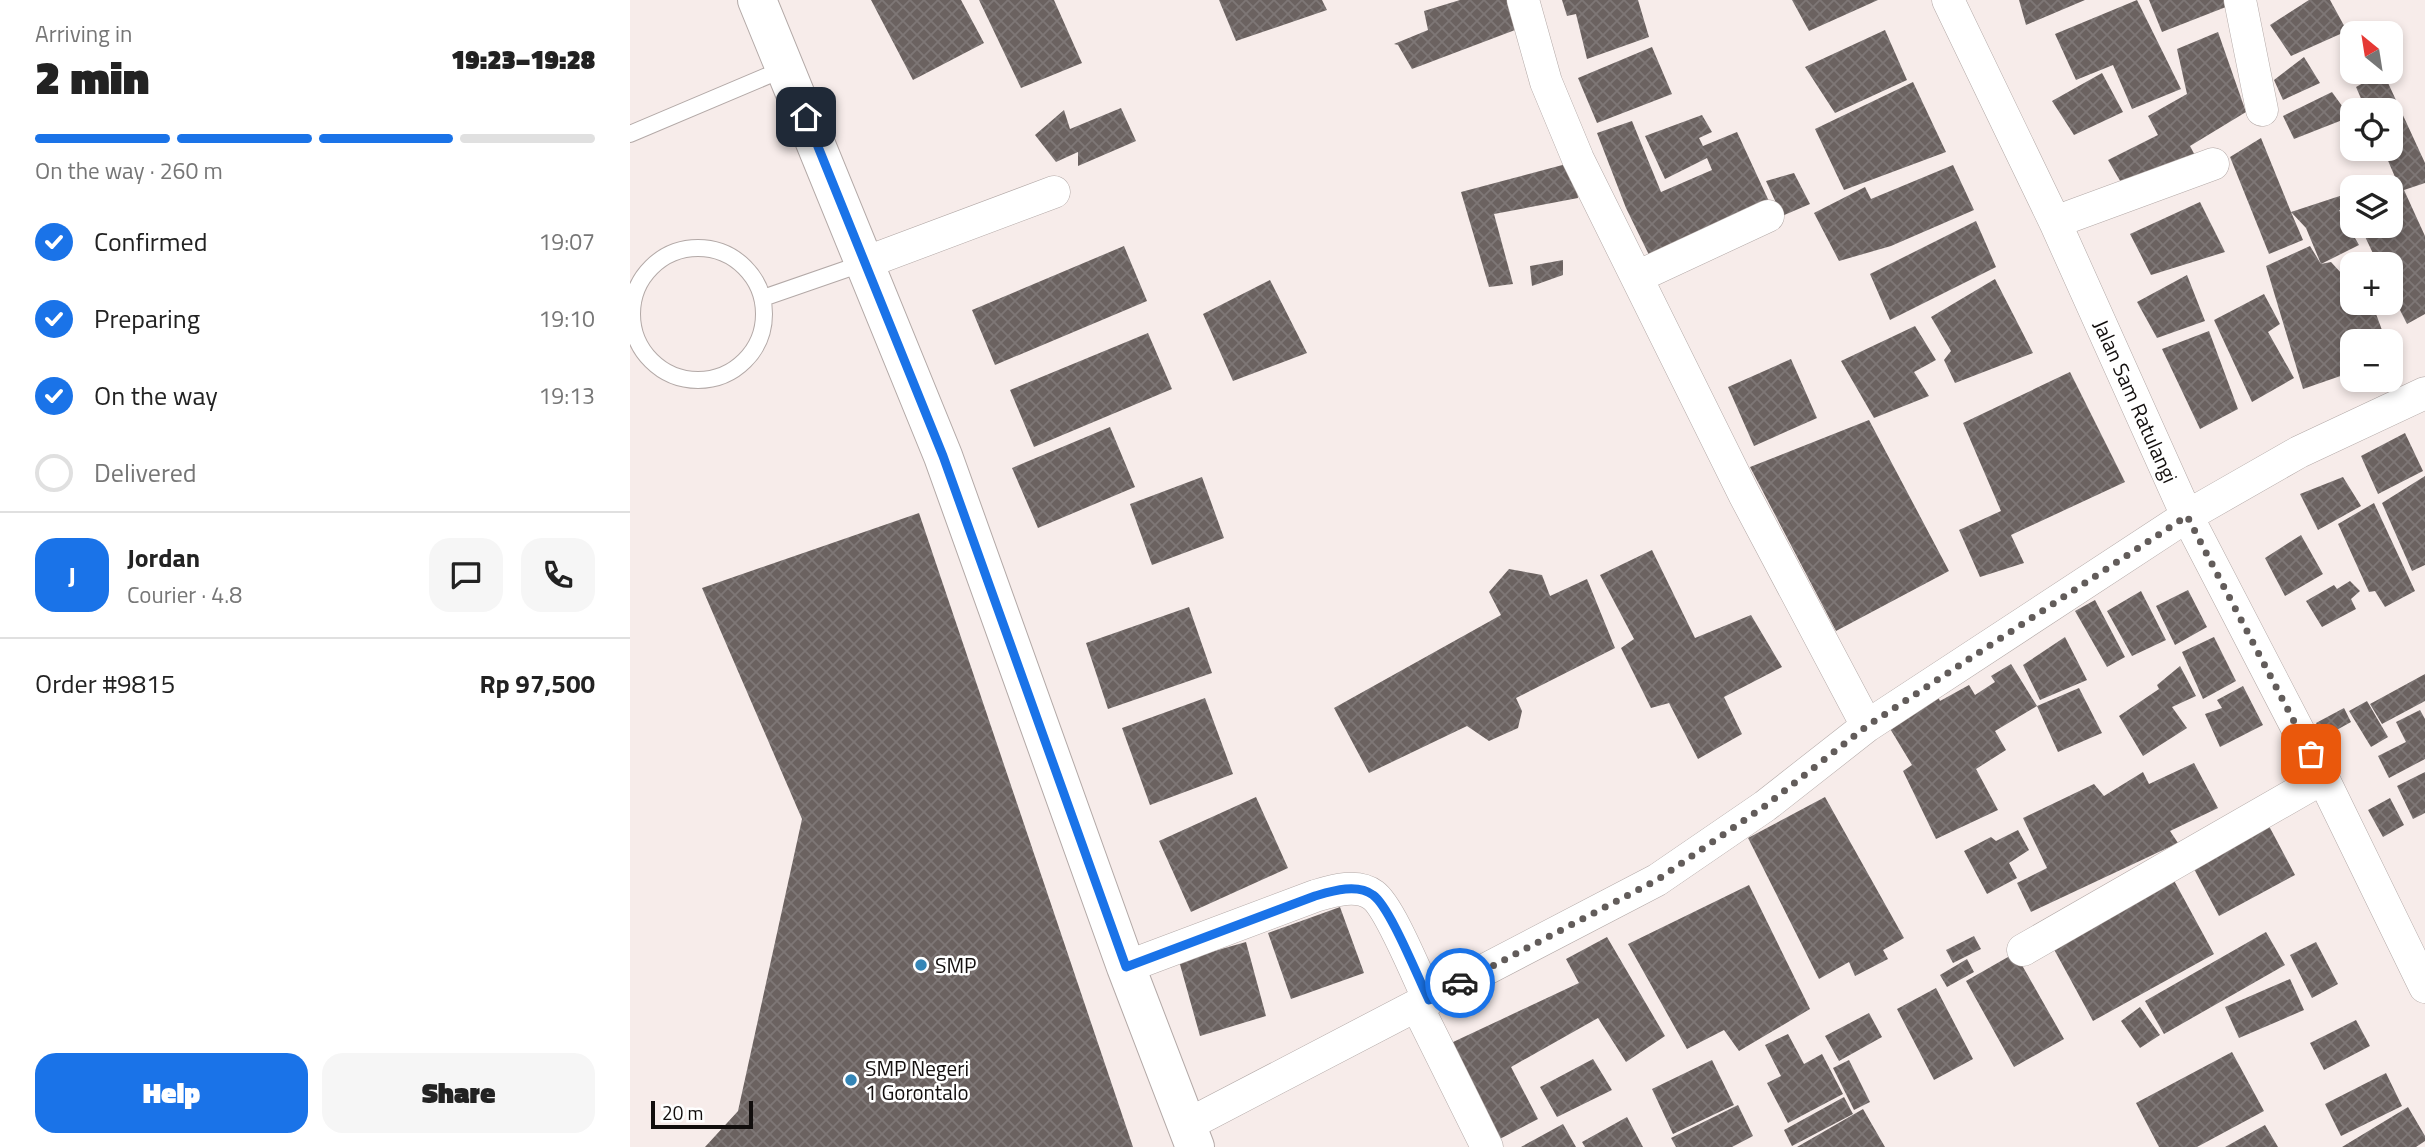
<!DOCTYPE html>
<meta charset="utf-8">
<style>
body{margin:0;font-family:"Titillium Web",sans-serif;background:#f6f6f6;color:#222;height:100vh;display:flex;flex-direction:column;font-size:26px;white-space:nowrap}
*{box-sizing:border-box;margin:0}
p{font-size:23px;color:#767676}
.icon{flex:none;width:38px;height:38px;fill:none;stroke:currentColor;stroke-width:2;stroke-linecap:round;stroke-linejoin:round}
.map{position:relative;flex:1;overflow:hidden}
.details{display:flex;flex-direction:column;background:#fff;width:630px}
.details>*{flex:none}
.needle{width:46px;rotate:330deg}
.buttons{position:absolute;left:1710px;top:21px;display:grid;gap:14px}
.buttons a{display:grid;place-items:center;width:63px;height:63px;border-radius:14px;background:#fff;box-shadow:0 4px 10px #0003;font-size:35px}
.scale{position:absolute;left:21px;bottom:18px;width:102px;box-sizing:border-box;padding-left:7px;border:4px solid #120e0d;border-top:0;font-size:19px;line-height:24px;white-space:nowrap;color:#120e0d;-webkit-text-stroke:5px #fff;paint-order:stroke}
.pin{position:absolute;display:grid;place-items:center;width:60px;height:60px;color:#fff;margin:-30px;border-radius:14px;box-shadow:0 4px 10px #0006}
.courier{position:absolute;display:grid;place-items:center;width:70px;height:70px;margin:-35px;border:5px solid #1a73e8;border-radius:50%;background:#fff;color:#222;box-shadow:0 2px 9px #0007}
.summary em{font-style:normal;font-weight:800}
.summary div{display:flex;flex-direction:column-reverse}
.summary{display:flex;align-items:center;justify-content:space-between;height:119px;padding:0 35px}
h1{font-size:46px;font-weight:800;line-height:52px}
.bar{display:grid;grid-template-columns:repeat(4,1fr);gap:10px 7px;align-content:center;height:84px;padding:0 35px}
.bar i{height:9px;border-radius:5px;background:#e0e0e0}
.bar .active{background:#1a73e8}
.bar p{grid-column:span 4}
.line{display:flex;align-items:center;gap:18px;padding:0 35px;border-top:2px solid #e0e0e0}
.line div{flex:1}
.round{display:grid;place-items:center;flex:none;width:74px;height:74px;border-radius:21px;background:#f6f6f6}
ol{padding:0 35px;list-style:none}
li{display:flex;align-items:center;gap:21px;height:77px}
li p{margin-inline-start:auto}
li .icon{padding:7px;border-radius:50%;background:#1a73e8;color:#fff;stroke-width:4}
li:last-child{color:#767676}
li i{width:38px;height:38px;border:4px solid #e0e0e0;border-radius:50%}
.button{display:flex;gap:14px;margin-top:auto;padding:14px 35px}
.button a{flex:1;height:80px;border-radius:21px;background:#1a73e8;color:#fff;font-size:28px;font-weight:800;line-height:80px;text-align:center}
.button a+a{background:#f6f6f6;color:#222}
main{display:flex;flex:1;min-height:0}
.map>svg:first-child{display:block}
.building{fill:url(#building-cross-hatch)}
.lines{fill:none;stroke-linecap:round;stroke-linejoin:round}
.service-casing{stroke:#b3a9a7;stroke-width:18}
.minor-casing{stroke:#b3a9a7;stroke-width:33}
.tertiary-casing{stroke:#b3a9a7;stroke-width:40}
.service{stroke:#fff;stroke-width:16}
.minor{stroke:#fff;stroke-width:32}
.tertiary{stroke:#fff;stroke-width:38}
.done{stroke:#625c5a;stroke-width:7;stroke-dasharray:0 12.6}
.route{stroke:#1a73e8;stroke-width:9}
.poi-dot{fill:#3485b6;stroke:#fff;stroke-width:2.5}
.labels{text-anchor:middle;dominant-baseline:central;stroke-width:5;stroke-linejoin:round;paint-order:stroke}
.street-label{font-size:21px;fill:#120e0d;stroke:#fff}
.poi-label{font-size:21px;fill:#120e0d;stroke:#fff;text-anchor:start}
</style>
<main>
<section class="details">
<div class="summary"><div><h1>2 min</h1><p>Arriving in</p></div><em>19:23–19:28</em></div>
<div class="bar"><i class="active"></i><i class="active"></i><i class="active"></i><i></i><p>On the way · 260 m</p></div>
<ol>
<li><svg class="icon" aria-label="check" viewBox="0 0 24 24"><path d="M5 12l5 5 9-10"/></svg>Confirmed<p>19:07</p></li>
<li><svg class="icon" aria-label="check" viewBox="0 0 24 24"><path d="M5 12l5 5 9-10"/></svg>Preparing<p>19:10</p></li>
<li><svg class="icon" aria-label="check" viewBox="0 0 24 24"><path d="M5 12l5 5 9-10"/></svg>On the way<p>19:13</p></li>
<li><i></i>Delivered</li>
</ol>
<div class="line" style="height:126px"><b class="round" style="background:#1a73e8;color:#fff">J</b><div><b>Jordan</b><p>Courier · 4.8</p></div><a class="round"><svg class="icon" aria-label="chat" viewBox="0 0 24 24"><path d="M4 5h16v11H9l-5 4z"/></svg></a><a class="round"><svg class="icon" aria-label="phone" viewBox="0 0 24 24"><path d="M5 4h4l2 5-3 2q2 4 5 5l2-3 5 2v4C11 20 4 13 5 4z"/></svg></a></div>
<div class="line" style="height:91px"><div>Order #9815</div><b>Rp 97,500</b></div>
<div class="button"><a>Help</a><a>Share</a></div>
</section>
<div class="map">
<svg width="1795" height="1147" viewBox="0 0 1795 1147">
<defs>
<pattern id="building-cross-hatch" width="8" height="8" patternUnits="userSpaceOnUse" patternTransform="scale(1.75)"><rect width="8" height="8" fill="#6b6260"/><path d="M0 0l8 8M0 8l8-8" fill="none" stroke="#7e7776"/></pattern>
</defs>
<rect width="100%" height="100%" fill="#f7ecea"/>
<!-- building -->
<path class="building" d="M241,0H331L354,43L283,80Z
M349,0H424L452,63L391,88Z
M589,0H692L697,10L606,41Z
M830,0H884L893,27L782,69L768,45L764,44L798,30L794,11Z
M932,0H1008L1019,37L957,59L946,14L937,16Z
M1162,0H1248L1179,31Z
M1389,0H1455L1396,25Z
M1507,0L1551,89L1502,109L1483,65L1446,80L1425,34Z
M1519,0H1598L1601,5L1532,32Z
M1679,0H1700L1717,31L1661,56L1640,25Z
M1255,30L1277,80L1205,113L1175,67Z
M1588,32L1616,112L1560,146L1569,163L1496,191L1478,160L1528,135L1518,116L1557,94L1547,49Z
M1022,47L1042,94L967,123L948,78Z
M1674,57L1690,83L1653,100L1644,80Z
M1753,72L1795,163V183L1774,190L1795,236V314L1777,324L1760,290V264H1748L1730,226H1760V187H1737L1765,177L1753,149H1760V110H1736L1726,87Z
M1472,73L1493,112L1444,135L1422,101Z
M1283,82L1316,152L1214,190L1185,129Z
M1702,92L1720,117L1664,139L1653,116Z
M491,108L506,141L448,166V152L426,162L405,135L434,110L440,129Z
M1072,115L1082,132L1069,138L1073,146L1107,132L1143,210L1020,257L996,208L967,133L1002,121L1031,192L1082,170L1077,158L1035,179L1015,136Z
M1631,138L1661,212L1722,192V212L1709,210L1729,245L1691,264L1701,262L1712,274L1722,272V303H1742L1756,341H1722V372L1673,389L1636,266L1680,246L1691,264L1676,228L1661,212L1673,240L1639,254L1600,157Z
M940,163L945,170L948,198L864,214L883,284L859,287L831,192Z
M1323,165L1344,210L1261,246L1209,261L1184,213L1235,187L1241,199Z
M1164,173L1180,204L1152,216L1136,181Z
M1570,202L1595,252L1521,275L1500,234Z
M1346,221L1366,267L1260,320L1240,274Z
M494,246L517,301L365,365L342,310Z
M933,260V275L902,286L900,266Z
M1557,275L1575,321L1527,338L1507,302Z
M1365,279L1403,353L1325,383L1314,360L1321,351L1301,317Z
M640,280L677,353L603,381L573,314Z
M1634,294L1650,324L1638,332L1664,378L1622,402L1584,320Z
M1285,326L1306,360L1284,372L1299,396L1244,418L1211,361Z
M1579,331L1608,409L1570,429L1532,349Z
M518,333L542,389L404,447L380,390Z
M1161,359L1187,418L1124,446L1098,387Z
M1440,372L1495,482L1381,535L1394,563L1350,577L1329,530L1371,511L1333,423Z
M1239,420L1319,571L1206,631L1120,467Z
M480,427L505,487L408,528L382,468Z
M1775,433L1793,471L1748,494L1731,456Z
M1795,476V565L1782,571L1752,503Z
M572,477L594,538L522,565L500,504Z
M1713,477L1731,506L1688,530L1670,494Z
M1744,503L1785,591L1755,607L1745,591L1739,592L1708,524Z
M289,513L503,1147H75L108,1111L172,819L72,588Z
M1671,535L1693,574L1655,596L1635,558Z
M1022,550L1065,638L1121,615L1152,667L1094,697L1112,734L1068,759L1039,703L1021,708L991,648L1004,639L970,575Z
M879,569L912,575L920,596L957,579L985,648L886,698L892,711L888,728L859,741L837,726L739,773L704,708L871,615L859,592Z
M1720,581L1730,591L1721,599L1726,609L1692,627L1676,601L1704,585L1707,589Z
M1558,590L1577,627L1545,645L1526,606Z
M1511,591L1536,640L1502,656L1477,611Z
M1465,600L1495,657L1477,667L1445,611Z
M559,607L582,673L478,709L456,643Z
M1435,637L1457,680L1410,700L1393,665Z
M1584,637L1606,681L1573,699L1552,652Z
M1381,664L1407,706L1365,731L1376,750L1346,769L1368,810L1306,839L1273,771L1282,765L1259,727L1308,697L1310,701L1339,685L1345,695L1365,682L1361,676Z
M1550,666L1566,696L1542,707L1557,728L1513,756L1489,716L1529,689L1527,685Z
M1795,674V701L1752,724L1740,704Z
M1613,686L1633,725L1590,747L1575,714L1592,708L1587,700Z
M1449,688L1472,733L1428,752L1407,706Z
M575,698L603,774L520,805L492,728Z
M1737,701L1758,737L1741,747L1719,711Z
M1714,708L1721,722L1694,737L1686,723Z
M1790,710L1795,719V759L1759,778L1748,756L1776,742L1766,722Z
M1564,763L1588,808L1540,831L1548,843L1401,912L1387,883L1417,868L1393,818L1464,784L1474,796L1513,772L1519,784Z
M1795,772V813L1783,819L1767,786Z
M626,797L658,868L561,912L529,841Z
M1195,797L1274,938L1253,950L1258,959L1225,976L1219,962L1189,979L1118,838Z
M1760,798L1774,825L1753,837L1738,810Z
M1639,826L1665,875L1589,916L1563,867Z
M1388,830L1399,850L1379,863L1387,878L1357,894L1334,851L1361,837L1366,841Z
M1541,875L1584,954L1463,1021L1420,942Z
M1119,885L1180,1009L1109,1051L1094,1030L1057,1049L998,944Z
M710,907L734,973L661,999L638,933Z
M1636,932L1655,965L1534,1034L1515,1001Z
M1344,936L1351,949L1323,963L1316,950Z
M977,937L1035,1036L996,1062L968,1018L881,1067L908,1119L866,1141L821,1043L949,983L936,959Z
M616,942L636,1016L570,1036L549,961Z
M1686,942L1708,984L1682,998L1660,955Z
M1385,953L1434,1039L1384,1067L1336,981Z
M1337,959L1344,972L1317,987L1310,975Z
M1660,979L1674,1010L1609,1038L1595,1007Z
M1306,988L1343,1059L1304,1080L1267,1009Z
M1510,1007L1530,1035L1510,1048L1491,1021Z
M1239,1013L1252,1037L1209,1061L1195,1036Z
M1726,1020L1740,1046L1694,1070L1680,1043Z
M1158,1034L1174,1064L1192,1054L1213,1094L1158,1123L1137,1083L1151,1076L1135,1045Z
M1602,1052L1634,1111L1567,1147H1529L1506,1103Z
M963,1059L982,1090L927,1117L910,1087Z
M1082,1060L1104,1105L1043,1134L1022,1089Z
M1219,1060L1240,1102L1224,1110L1203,1068Z
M1756,1073L1772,1106L1711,1136L1695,1104Z
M1214,1097L1223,1114L1162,1146L1154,1130Z
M1108,1105L1123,1136L1102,1147H1046L1041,1138Z
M1778,1107L1795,1136V1141L1786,1147H1712Z
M1233,1109L1255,1147H1167Z
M997,1117L1013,1147H955L952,1142Z
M933,1124L946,1147H891Z
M1635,1125L1648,1147H1595Z"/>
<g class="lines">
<!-- service casing -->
<g class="service-casing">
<path id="service" d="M0,134L156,68
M2 314a66 66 0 1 1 132 0a66 66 0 1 1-132 0Z
M133,298L237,262"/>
</g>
<!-- minor casing -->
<g class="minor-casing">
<path id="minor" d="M893,0L916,82L948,159L1114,494L1237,726
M1318,0L1425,222L1557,516L1693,778L1795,987
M1610,0L1632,110
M1425,222L1583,164
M237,262L424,192
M1007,277L1138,216
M1393,950L1693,778
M496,967L685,896C702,891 727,883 743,895C760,907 788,978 799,1000
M787,1006L857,1147
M557,1125L1027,880L1135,806L1237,726L1557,516L1669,452L1795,393"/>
</g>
<!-- tertiary casing -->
<g class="tertiary-casing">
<path id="tertiary" d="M127,0L313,456L496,967L565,1147"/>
</g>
<!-- service -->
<use href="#service" class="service"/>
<!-- minor -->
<use href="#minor" class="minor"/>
<!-- tertiary -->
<use href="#tertiary" class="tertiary"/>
</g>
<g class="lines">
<!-- done -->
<path class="done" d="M830,983L1027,880L1135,806L1237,726L1557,516L1681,754"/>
<!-- route -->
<path class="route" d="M176,117L313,456L496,967L685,896C702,891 727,883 743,895C760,907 788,978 799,1000L830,983"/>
</g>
<!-- markers -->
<g class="poi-dot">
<circle cx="291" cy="965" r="7"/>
<circle cx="221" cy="1080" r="7"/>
</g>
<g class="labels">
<!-- street labels -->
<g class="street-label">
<text transform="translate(1506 401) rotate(66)">Jalan Sam Ratulangi</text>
</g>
<!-- poi labels -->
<g class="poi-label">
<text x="305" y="965">SMP</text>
<text x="235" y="1068">SMP Negeri<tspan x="235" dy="24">1 Gorontalo</tspan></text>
</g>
</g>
</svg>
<div class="buttons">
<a><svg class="needle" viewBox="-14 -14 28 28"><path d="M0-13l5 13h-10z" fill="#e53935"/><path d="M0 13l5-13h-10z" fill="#767676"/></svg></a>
<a><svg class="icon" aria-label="locate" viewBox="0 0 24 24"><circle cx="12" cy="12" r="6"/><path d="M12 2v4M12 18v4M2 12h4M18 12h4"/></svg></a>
<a><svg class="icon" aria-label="layers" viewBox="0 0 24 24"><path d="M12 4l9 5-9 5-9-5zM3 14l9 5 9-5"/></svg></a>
<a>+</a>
<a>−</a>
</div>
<div class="scale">20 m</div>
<div class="pin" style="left:1681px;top:754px;background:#ea580c"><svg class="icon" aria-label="bag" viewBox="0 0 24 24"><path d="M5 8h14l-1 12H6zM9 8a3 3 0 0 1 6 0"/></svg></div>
<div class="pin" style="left:176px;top:117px;background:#1f2937"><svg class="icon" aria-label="home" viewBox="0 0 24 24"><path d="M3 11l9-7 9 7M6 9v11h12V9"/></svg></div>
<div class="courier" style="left:830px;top:983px"><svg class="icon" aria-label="car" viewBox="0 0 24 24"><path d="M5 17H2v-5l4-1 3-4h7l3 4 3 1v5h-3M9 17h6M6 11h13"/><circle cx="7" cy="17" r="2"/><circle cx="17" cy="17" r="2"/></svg></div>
</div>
</main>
